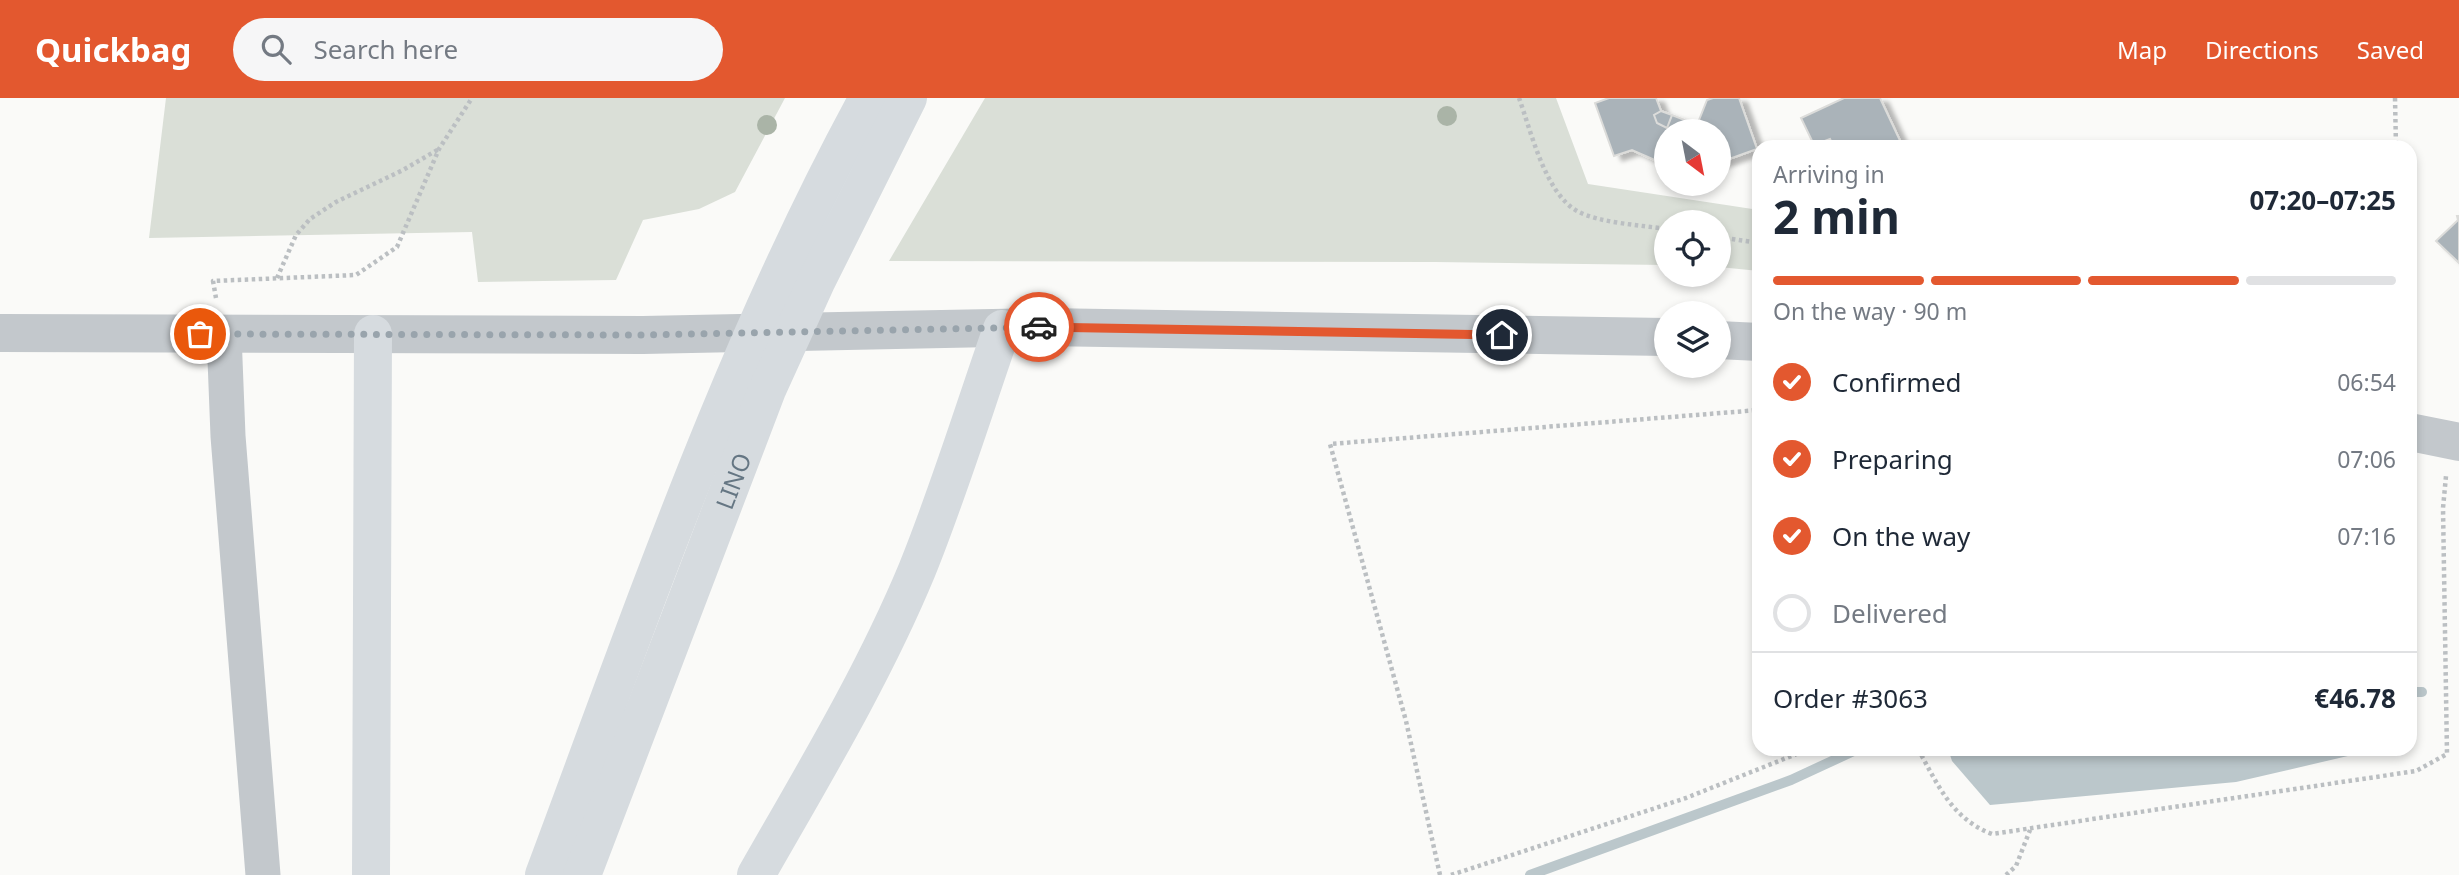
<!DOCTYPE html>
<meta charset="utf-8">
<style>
body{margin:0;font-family:"Noto Sans",sans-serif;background:#f6f6f7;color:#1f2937;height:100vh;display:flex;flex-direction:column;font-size:26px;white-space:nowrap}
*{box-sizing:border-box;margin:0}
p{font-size:23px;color:#747a83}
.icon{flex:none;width:38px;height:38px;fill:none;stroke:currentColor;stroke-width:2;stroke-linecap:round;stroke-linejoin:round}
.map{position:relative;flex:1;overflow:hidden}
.side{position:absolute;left:1752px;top:42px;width:665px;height:616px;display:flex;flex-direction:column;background:#fff;border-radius:21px;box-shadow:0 4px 10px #0003}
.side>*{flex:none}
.needle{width:46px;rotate:148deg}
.fabs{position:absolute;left:1654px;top:21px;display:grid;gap:14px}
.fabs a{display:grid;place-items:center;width:77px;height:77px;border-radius:50%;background:#fff;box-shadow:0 4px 10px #0003;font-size:35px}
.pin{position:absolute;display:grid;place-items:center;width:60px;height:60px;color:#fff;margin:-30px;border:4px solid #fff;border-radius:50%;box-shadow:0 2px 7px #0007}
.courier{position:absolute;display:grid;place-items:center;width:70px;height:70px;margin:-35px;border:5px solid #e3582f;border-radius:50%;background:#fff;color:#222;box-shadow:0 2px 9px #0007}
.headline em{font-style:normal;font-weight:700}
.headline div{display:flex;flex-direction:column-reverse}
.headline{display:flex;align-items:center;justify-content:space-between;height:119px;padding:0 21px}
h1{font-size:46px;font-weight:700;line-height:52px}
.bar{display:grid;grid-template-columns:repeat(4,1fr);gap:10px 7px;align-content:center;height:84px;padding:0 21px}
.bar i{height:9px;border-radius:5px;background:#e0e1e3}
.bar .selected{background:#e3582f}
.bar p{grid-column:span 4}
.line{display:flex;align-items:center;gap:18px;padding:0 21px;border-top:2px solid #e0e1e3}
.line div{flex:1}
ol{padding:0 21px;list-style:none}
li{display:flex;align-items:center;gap:21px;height:77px}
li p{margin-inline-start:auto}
li .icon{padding:7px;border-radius:50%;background:#e3582f;color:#fff;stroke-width:4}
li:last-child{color:#747a83}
li i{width:38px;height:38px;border:4px solid #e0e1e3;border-radius:50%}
header{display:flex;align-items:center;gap:42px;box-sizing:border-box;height:98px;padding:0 35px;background:#e3582f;color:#fff}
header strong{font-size:33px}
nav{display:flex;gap:38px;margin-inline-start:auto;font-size:24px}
.search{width:490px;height:63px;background:#f6f6f7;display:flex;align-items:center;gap:18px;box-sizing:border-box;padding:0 24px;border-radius:38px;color:#747a83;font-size:26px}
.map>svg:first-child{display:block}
.green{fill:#dadfd7}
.water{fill:#bbc7cb}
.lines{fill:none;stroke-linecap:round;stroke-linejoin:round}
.stream{stroke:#bbc7cb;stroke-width:10}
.building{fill:#aab3b9;stroke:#dcdcda;stroke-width:2;filter:url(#shadow)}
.path{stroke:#bbbfc2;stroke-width:4.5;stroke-dasharray:3.5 3.5;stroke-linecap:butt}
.minor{stroke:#c3c8cc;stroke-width:35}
.tertiary{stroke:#c3c8cc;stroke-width:38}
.trunk{stroke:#d6dbdf;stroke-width:38}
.tree{fill:#aab4a7}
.done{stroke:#99a4ac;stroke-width:7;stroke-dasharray:0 12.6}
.route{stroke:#e3582f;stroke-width:9}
.labels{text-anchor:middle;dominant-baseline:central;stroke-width:7;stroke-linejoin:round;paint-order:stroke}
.street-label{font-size:24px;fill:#657683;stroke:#fff}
</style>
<header>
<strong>Quickbag</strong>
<div class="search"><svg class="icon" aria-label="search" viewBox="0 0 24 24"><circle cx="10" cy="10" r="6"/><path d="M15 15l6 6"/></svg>Search here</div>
<nav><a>Map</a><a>Directions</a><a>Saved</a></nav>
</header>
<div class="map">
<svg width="2459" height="777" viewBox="0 0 2459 777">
<defs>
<filter id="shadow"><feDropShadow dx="8" dy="4.5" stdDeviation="2" flood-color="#0004"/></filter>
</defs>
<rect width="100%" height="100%" fill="#fafaf8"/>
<!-- green -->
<path class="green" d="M166,0H785L735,94L699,111L643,122L616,182L478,184L472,134L149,140Z
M985,0H1556L1588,86L1759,112V173L1719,169L1718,124H1666V167L1435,164L889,163Z"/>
<!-- water -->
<path class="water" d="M1948,651H2378L2236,684L1990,707L1952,663Z"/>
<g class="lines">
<!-- stream -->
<path class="stream" d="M2410,594H2422
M1530,777L1791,682L1858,651"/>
</g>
<!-- building -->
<path class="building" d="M1609,0H1656L1661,13L1654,17L1657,25L1667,30L1672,17L1697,27L1707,2L1713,0H1739L1757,51L1718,65V33H1666V58L1661,56L1657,63L1632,52L1614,58L1595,5Z
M1844,0H1880L1903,49H1834L1830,41L1814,47L1801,20Z
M1661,13L1672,17L1667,30L1657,25L1654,17Z
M2457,118H2459V165L2436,143L2458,122Z"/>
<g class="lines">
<!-- path -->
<path class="path" d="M1519,0C1531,33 1545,95 1577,113C1599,125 1640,127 1666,131
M2395,0L2396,49
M1718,139L1759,145
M277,180L296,137L310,121L336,104L403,72L439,51
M216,200L213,183L356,177L397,149L439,51L472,0
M1918,651C1938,687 1952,721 1992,736L2416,673L2447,656L2443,410L2446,378
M1440,777L1406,623L1330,346L1759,312
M1451,777L1686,700L1809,651
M2006,777L2016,768L2030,732"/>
<!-- minor -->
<path class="minor" d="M224,236L228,338L263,777"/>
<!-- tertiary -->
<path class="tertiary" d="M0,235L643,237L1044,229L1666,239
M1718,242L1759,244
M2410,334L2459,344"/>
<!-- trunk -->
<g class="trunk">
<path d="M371,777L373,236"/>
<path d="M544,777C642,515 733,247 868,0"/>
<path id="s1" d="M582,777L767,292L817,182L908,0"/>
<path d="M756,777C813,677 873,578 917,472C949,393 974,311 1002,231"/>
</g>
</g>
<!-- trees -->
<g class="tree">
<circle cx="1447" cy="18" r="10"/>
<circle cx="767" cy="27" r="10"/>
</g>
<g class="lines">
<!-- done -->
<path class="done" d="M200,236L643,237L1039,229"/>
<!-- route -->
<path class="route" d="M1039,229L1502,237"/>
</g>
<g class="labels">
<!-- street labels -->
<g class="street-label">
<text stroke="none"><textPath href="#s1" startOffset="422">LINO</textPath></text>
</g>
</g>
</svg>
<div class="fabs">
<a><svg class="needle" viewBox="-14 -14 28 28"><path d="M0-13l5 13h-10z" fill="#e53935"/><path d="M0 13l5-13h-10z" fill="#747a83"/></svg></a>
<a><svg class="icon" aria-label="locate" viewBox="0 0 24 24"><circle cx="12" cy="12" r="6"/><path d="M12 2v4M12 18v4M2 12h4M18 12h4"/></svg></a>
<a><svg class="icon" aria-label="layers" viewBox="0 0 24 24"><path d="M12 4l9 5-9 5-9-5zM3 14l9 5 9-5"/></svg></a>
</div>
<div class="pin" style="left:200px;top:236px;background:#ea580c"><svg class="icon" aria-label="bag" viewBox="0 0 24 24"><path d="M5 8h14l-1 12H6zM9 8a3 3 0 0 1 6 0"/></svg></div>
<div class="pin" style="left:1502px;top:237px;background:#1f2937"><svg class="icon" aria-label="home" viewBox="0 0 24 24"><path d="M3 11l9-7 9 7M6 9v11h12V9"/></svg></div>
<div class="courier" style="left:1039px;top:229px"><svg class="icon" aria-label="car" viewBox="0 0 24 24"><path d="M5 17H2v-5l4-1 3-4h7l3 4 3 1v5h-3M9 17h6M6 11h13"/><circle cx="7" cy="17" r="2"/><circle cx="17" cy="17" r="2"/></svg></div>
<section class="side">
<div class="headline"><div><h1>2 min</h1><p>Arriving in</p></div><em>07:20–07:25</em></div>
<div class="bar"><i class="selected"></i><i class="selected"></i><i class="selected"></i><i></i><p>On the way · 90 m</p></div>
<ol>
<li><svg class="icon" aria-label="check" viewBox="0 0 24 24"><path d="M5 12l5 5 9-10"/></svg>Confirmed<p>06:54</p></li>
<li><svg class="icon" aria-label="check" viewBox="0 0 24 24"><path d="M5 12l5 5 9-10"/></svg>Preparing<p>07:06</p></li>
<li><svg class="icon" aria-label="check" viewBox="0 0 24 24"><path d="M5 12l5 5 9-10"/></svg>On the way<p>07:16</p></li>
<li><i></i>Delivered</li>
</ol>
<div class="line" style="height:91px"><div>Order #3063</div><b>€46.78</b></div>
</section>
</div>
